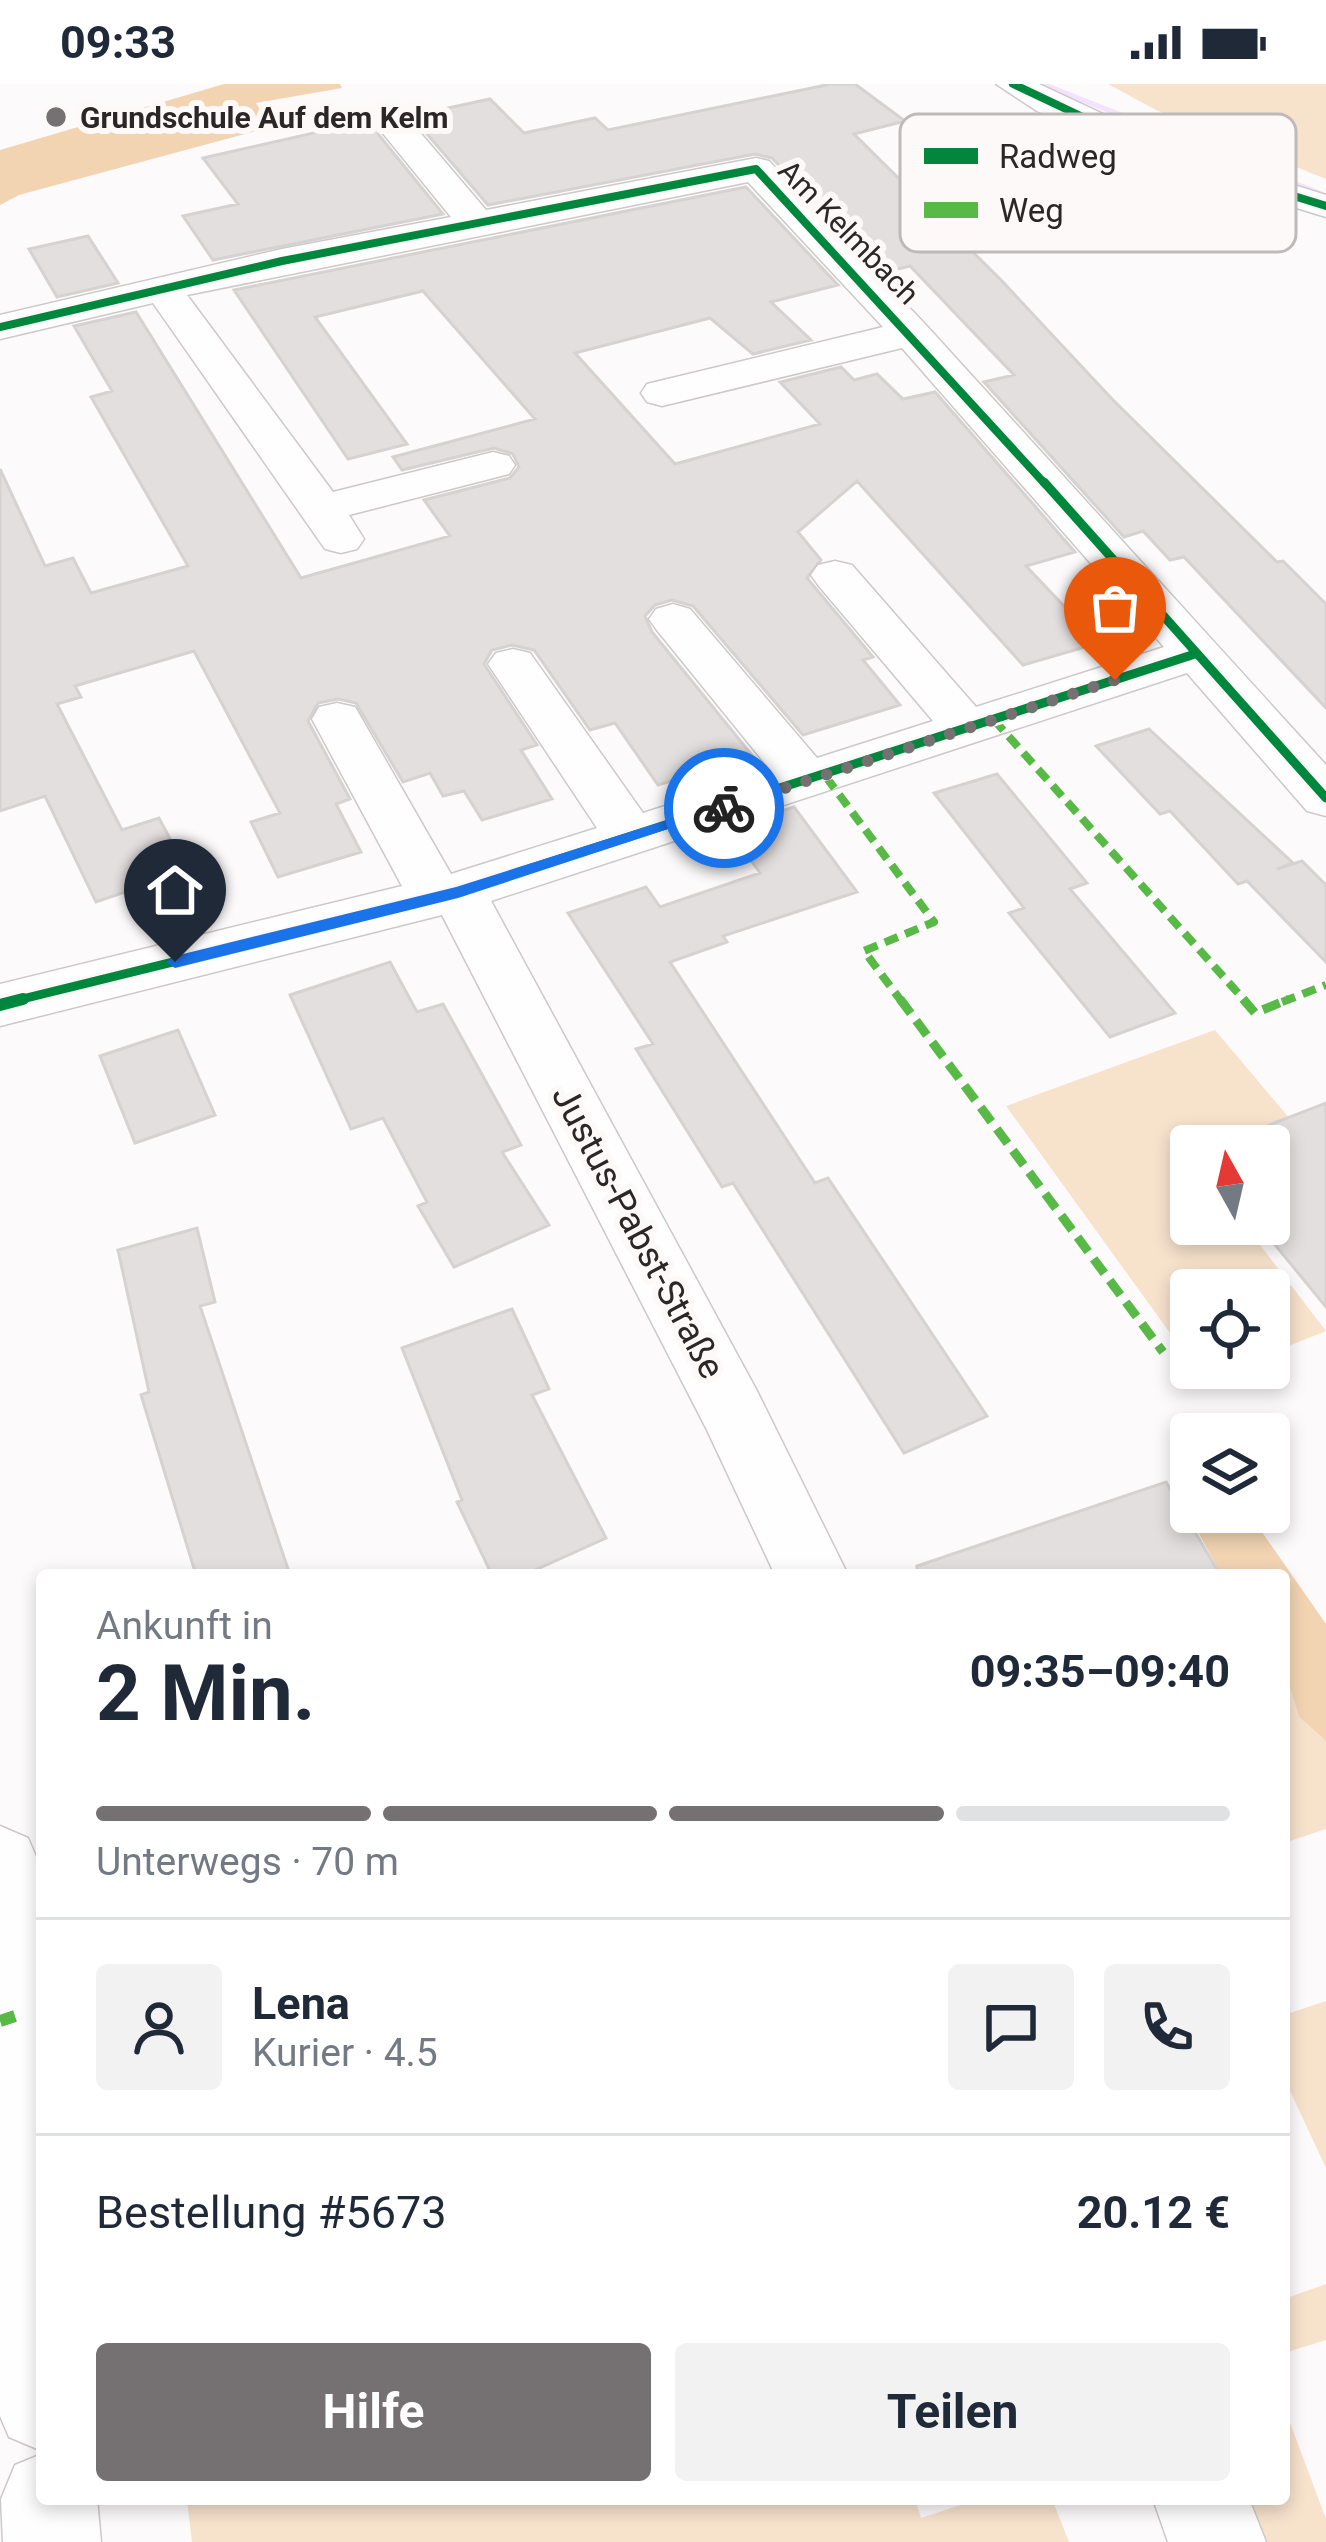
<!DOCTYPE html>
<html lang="de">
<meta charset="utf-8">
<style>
body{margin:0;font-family:Roboto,sans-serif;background:#f2f2f3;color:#1f2937;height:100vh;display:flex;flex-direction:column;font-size:45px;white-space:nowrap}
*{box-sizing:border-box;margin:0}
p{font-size:39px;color:#747a83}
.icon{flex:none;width:66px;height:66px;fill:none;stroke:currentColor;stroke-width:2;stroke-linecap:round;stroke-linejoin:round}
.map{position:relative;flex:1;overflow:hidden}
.details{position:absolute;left:36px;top:1485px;width:1254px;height:936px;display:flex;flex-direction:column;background:#fff;border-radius:12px;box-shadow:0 6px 18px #0003}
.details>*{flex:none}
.needle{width:78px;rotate:352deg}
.tools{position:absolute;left:1170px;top:1041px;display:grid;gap:24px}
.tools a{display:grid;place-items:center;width:120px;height:120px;border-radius:12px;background:#fff;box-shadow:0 6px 18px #0003;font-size:60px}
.pin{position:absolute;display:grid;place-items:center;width:102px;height:102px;color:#fff;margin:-123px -51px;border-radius:50% 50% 50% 0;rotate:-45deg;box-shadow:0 0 12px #0007}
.pin .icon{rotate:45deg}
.courier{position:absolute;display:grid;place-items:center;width:120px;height:120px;margin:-60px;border:9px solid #1a73e8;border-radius:50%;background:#fff;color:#222;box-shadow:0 3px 15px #0007}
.summary em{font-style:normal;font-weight:700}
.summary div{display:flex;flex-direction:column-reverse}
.summary{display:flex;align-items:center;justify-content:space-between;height:204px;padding:0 60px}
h1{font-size:78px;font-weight:700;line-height:90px}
.bar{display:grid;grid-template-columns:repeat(4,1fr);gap:18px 12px;align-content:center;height:144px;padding:0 60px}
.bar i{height:15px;border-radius:9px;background:#e0e1e3}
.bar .selected{background:#757071}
.bar p{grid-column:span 4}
.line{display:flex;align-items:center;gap:30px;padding:0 60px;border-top:3px solid #e0e1e3}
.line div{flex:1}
.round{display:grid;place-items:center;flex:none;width:126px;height:126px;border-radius:12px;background:#f2f2f3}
.action{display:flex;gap:24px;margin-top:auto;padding:24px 60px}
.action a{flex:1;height:138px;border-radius:12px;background:#757071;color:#fff;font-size:48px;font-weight:700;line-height:138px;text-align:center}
.action a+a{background:#f2f2f3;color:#1f2937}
.status{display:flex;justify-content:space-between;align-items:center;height:84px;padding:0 60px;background:#fff;direction:ltr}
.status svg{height:33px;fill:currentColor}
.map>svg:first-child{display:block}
.green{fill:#f7e2cc}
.forest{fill:#f2d4b3}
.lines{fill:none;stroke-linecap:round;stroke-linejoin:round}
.stream{fill:#f2e2fd;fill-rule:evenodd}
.building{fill:#e3dfde;stroke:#d6d2d1;stroke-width:3}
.minor-casing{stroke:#cdc8c9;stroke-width:3}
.minor{fill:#fffefe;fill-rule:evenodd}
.quiet-far2{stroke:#58b947;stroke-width:8;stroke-dasharray:14 8;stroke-linecap:butt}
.quiet-far1{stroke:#58b947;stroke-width:9;stroke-dasharray:18 9;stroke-linecap:butt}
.quiet{stroke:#58b947;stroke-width:12;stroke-dasharray:24 12;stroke-linecap:butt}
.cycleway-far2-casing{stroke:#fdf9f9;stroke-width:12}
.cycleway-far1-casing{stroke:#fdf9f9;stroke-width:15}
.cycleway-casing{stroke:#fdf9f9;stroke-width:20}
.cycleway-far2{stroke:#00873e;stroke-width:8}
.cycleway-far1{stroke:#00873e;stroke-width:9}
.cycleway{stroke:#00873e;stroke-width:12}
.route{fill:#1a73e8}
.done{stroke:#757071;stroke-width:12;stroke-dasharray:0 21.6}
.poi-dot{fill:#757071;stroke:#fdf9f9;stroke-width:4.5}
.labels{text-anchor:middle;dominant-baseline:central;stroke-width:12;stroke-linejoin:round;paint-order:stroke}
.far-poi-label{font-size:30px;font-weight:bold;fill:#2d2627;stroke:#fdf9f9;text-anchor:start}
.far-street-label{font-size:30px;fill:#2d2627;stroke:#fdf9f9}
.street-label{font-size:36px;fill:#2d2627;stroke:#fdf9f9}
.key{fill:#fdf9f9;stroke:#bfbaba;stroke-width:3}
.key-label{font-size:33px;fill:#2d2627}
</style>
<div class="status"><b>09:33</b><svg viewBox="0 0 49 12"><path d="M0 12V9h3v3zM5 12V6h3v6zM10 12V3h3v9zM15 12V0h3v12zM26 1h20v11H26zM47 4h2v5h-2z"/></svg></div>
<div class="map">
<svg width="1326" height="2458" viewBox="0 0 1326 2458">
<rect width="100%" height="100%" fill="#fcfafa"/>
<!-- green -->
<path class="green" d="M1108,0H1326V95L1156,26Z
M1215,946L1290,1035L1219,1062H1191V1140H1244L1326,1247L1269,1270V1206H1191V1278L1006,1022Z
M1284,1586L1299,1633L1326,1657V1745L1284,1759Z
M1326,1917V2084L1284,1994V1931Z
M1326,2200V2256L1284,2269V2215Z
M1286,2328L1326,2435V2458H1250L1234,2415H1284Z
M915,2415L921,2434L979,2415H1052L1069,2458H192L187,2416Z"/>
<!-- forest -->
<path class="forest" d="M224,0H340L342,4L256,19L271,43L19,111L0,121V66Z
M1191,1360V1428H1248L1326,1540V1657L1299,1633L1284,1585V1491H1221L1172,1399Z"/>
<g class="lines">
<!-- stream -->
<path class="stream" d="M1036,0H1049L1326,109V116Z"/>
</g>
<!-- building -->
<path class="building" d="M831,0H855L905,37L854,50L1001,196L1112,315L1277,478L1283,477L1326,520V624L1184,473L1170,476L1143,447L1124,453L984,298L1014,291L910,182L882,189L772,74L755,70L488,121L415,36L406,33L490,15L524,49L595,34L608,46Z
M375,35L381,39L378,50L443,130L213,176L183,132L238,120L203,74Z
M746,103L838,201L771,218L811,256L753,270L710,234L575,269L675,380L820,340L780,298L841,283L854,296L877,290L903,315L935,308L1075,468L1026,482L1099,559L1023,581L857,397L798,448L821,476L807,494L873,573L863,576L900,621L803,651L693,522L672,516L655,521L645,532L652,548L764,686L701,706L691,691L658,701L615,639L590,646L534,566L512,561L492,566L484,580L537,661L521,666L552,715L482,736L464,707L443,712L430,689L403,698L356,619L338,615L318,619L308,637L350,715L336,720L361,768L278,793L251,738L280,729L194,567L75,602L81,613L57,620L122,746L159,734L187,787L96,818L45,712L0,727V385L45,482L73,474L91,509L188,482L91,313L112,307L74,242L136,228L301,494L450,452L424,416L510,394L519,383L513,370L494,364L402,386L393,373L535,335L423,207L315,233L407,360L348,375L234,206Z
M88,152L118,199L57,213L29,165Z
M1149,645L1293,779L1277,785L1302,777L1326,801V878L1247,797L1238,800L1170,727L1160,730L1096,662Z
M997,690L1087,799L1070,805L1175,929L1110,953L1009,829L1024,824L934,709Z
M794,723L857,808L723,852L727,858L670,878L815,1099L828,1094L987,1332L904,1369L733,1099L722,1103L636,965L653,960L568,829L646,803L660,823L760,789L728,744Z
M390,878L417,928L443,920L521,1061L502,1068L549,1141L454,1183L418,1122L427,1118L383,1034L351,1045L290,911Z
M178,946L215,1031L135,1059L100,972Z
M1326,1019V1223L1258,1140H1269V1062H1234L1269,1047V1041Z
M197,1144L215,1218L200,1222L290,1491H196L141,1311L149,1308L118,1166Z
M512,1225L549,1305L532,1311L606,1454L524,1491H492L457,1418L462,1416L402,1264Z
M1166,1398L1220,1491H918L917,1482Z"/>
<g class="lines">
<!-- minor casing -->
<g class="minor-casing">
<path id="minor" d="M996,0H1039L1178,65L1326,111V133L1153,80L1037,27Z
M399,36L412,39L486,126L756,74L769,77L925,240L1326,681V732L1307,727L1187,589L491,817L757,1307L848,1491H775L707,1346L442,831L0,942V900L402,802L312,635L319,623L337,619L355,623L451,790L597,744L488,580L496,569L513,565L530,569L643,729L772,688L656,545L649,535L656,525L673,520L690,525L817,674L933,637L818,501L811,491L818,481L835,477L852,481L976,623L1164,563L902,264L662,322L647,318L641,309L647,300L883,243L748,98L187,211L333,408L493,368L509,372L515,381L509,390L349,431L364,455L357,465L341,469L325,465L153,219L0,255V231L282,165L451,133L381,47L386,39Z
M0,1742L28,1754L40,1782L42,1803V2367L9,2353L0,2332Z
M42,2370V2415H97L101,2458H3L1,2415L15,2381Z
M1153,2415H1249L1266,2458H1168Z"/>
</g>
<!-- minor -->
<use href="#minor" class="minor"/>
<!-- quiet-far2 -->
<path class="quiet-far2" d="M994,636L1246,918
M826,693L934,838L864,867L902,918
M1282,918L1326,901"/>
<!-- quiet-far1 -->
<path class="quiet-far1" d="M900,915L1163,1268
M1243,915L1255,929L1289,915"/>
<!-- quiet -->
<path class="quiet" d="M0,1937L15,1932"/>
<!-- cycleway-far2 casing -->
<g class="cycleway-far2-casing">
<path id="cycleway-far2" d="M1013,0L1165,72L1326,122
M0,243L282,177L756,85L1046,401"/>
</g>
<!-- cycleway-far1 casing -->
<g class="cycleway-far1-casing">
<path id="cycleway-far1" d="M1044,398L1326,714
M10,918L458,808L1195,570"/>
</g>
<!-- cycleway casing -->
<g class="cycleway-casing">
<path id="cycleway" d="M0,921L23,915"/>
</g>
<!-- cycleway-far2 -->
<use href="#cycleway-far2" class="cycleway-far2"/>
<!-- cycleway-far1 -->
<use href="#cycleway-far1" class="cycleway-far1"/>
<!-- cycleway -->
<use href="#cycleway" class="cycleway"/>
</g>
<!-- route -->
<path class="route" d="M718,720L732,724L458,814L175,884L166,878L175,872L456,803Z"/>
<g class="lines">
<!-- done -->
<path class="done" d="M724,724L1115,596"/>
</g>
<!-- markers -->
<circle class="poi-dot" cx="56" cy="33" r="12"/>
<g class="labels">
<!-- far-poi labels -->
<g class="far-poi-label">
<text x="80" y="33">Grundschule Auf dem Kelm</text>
</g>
<!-- far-street labels -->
<g class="far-street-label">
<text transform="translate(849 148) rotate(46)">Am Kelmbach</text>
</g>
<!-- street labels -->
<g class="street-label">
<text transform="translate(638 1148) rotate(62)">Justus-Pabst-Straße</text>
</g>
</g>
<!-- legend -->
<rect x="900" y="30" width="396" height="138" rx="18" class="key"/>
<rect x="924" y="64" width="54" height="16" fill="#00873e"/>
<rect x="924" y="118" width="54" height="16" fill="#58b947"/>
<g class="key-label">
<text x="999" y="84">Radweg</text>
<text x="999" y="138">Weg</text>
</g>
</svg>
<div class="tools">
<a><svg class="needle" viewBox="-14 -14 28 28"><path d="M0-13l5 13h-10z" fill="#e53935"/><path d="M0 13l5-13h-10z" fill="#747a83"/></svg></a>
<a><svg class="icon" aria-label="locate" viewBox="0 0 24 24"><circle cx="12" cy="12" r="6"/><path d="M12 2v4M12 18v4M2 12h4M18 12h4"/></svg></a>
<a><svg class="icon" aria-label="layers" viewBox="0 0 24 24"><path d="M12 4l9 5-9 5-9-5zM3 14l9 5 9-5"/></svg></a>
</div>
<div class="pin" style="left:1115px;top:596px;background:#ea580c"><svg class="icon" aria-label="bag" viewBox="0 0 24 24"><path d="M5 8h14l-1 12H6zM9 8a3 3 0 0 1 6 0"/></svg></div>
<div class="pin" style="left:175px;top:878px;background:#1f2937"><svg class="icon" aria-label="home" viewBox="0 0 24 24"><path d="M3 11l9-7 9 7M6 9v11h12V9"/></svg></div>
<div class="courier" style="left:724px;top:724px"><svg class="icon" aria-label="bike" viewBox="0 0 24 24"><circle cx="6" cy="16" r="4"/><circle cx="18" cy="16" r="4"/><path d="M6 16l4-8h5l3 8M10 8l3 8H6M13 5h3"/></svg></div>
<section class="details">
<div class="summary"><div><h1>2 Min.</h1><p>Ankunft in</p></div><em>09:35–09:40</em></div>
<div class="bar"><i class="selected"></i><i class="selected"></i><i class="selected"></i><i></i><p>Unterwegs · 70 m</p></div>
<div class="line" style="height:216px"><a class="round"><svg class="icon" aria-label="person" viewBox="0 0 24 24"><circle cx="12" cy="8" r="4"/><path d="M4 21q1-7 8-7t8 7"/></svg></a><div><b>Lena</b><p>Kurier · 4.5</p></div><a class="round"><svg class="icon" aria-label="chat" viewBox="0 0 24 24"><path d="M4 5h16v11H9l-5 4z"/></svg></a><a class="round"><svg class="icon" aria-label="phone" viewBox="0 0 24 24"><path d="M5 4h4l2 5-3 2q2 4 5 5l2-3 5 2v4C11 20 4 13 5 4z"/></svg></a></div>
<div class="line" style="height:156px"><div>Bestellung #5673</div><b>20.12 €</b></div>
<div class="action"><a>Hilfe</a><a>Teilen</a></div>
</section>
</div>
